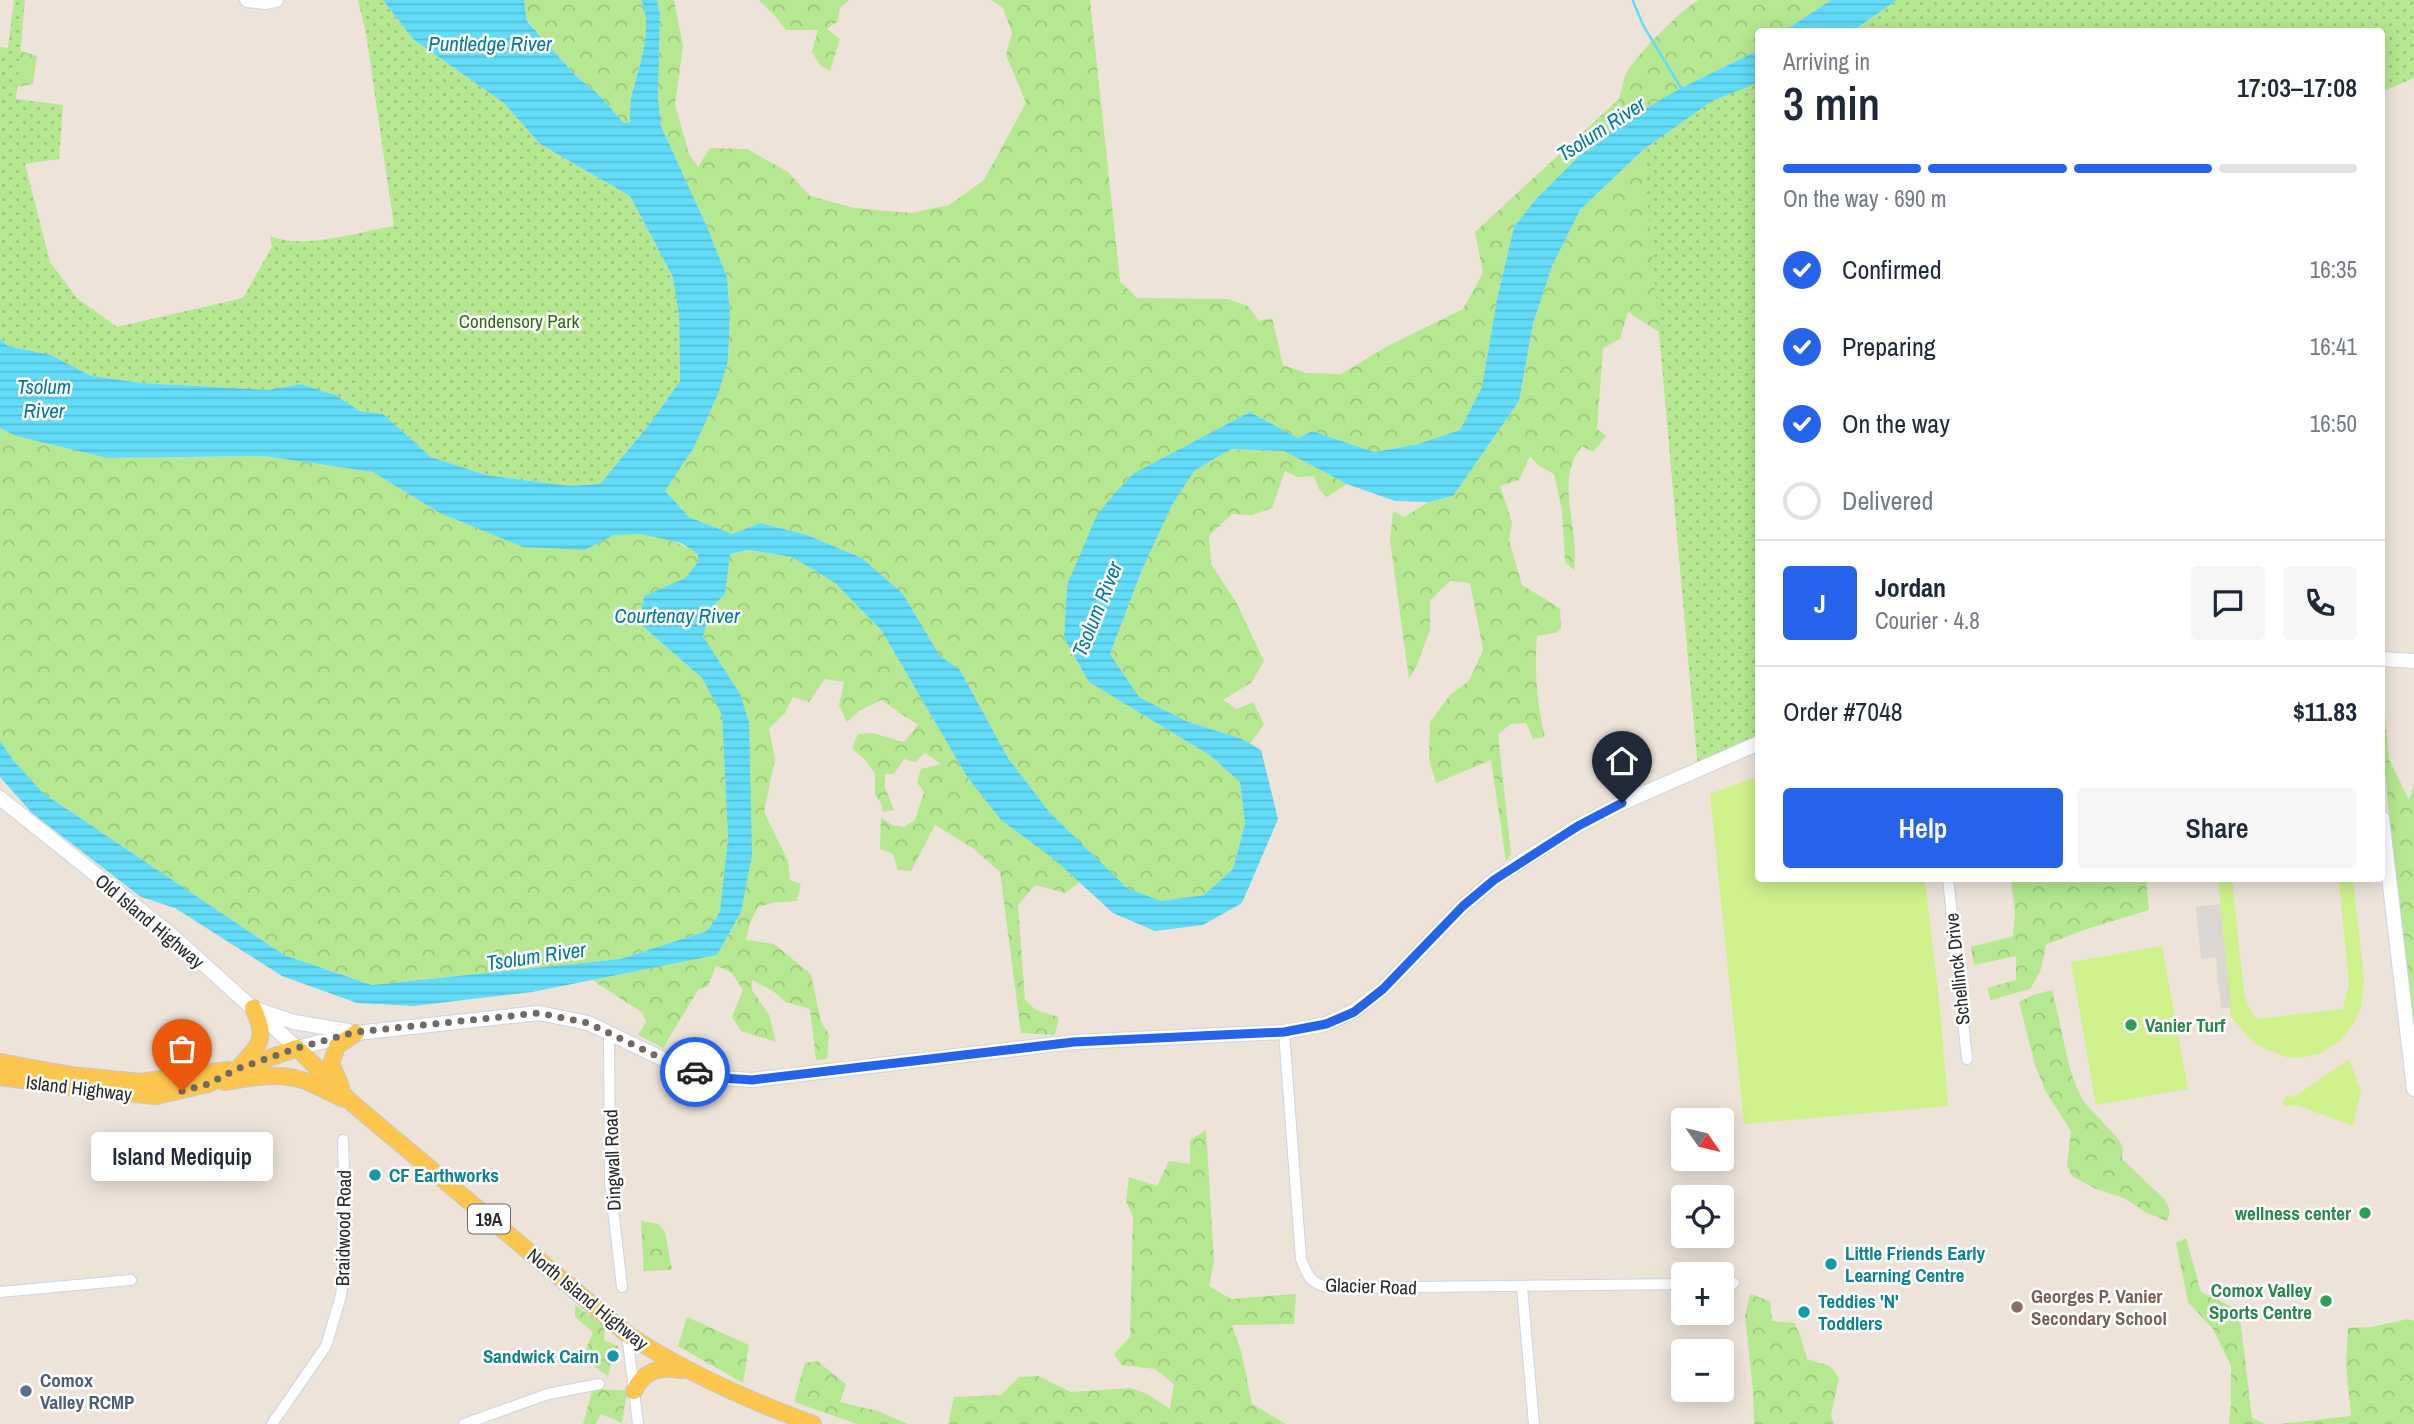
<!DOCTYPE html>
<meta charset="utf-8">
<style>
body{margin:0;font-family:"Archivo Narrow",sans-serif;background:#f6f6f7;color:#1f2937;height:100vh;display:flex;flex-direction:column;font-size:26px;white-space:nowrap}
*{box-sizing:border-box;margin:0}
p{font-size:23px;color:#747a83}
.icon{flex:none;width:38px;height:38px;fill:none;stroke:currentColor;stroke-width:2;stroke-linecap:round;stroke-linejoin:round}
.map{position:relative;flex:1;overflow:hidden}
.panel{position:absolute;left:1755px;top:28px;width:630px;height:854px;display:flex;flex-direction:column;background:#fff;border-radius:7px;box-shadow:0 4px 18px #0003}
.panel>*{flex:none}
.needle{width:46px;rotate:124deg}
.tools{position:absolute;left:1671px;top:1108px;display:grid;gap:14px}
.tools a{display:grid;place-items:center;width:63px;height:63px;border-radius:7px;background:#fff;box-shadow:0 4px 18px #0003;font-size:35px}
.pin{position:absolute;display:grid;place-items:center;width:60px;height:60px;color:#fff;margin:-72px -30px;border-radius:50% 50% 50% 0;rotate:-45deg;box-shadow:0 0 7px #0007}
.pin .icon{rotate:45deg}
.courier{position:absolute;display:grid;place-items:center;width:70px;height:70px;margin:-35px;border:5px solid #2563eb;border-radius:50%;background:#fff;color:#222;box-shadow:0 2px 9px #0007}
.bubble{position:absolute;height:49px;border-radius:7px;background:#fff;box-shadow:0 4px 18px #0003;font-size:23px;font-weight:600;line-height:49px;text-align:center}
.overview em{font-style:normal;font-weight:600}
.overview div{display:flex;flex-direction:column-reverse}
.overview{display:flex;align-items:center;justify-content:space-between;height:119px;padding:0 28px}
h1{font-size:46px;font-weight:600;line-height:52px}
.bar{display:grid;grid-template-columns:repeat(4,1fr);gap:10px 7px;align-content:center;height:84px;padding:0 28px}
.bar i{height:9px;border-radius:5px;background:#e0e1e3}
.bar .current{background:#2563eb}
.bar p{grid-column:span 4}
.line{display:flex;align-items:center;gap:18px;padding:0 28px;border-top:2px solid #e0e1e3}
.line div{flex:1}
.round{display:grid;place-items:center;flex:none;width:74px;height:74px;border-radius:7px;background:#f6f6f7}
ol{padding:0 28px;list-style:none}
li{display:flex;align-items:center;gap:21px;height:77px}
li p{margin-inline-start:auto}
li .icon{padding:7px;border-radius:50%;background:#2563eb;color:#fff;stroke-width:4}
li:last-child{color:#747a83}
li i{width:38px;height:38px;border:4px solid #e0e1e3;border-radius:50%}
.cta{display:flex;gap:14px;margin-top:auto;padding:14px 28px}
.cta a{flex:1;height:80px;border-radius:7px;background:#2563eb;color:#fff;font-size:28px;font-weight:600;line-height:80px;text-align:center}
.cta a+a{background:#f6f6f7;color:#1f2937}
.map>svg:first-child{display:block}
.forest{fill:url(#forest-crowns)}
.park{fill:url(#park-dots)}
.pitch{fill:#cef18b}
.plaza{fill:#dcd6d0}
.water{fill:url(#water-rules)}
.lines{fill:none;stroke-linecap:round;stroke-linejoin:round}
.stream{stroke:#62dcf8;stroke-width:2.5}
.street-casing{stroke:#ced4e3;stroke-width:12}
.secondary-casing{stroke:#ced4e3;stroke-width:16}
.primary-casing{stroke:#c7c7c7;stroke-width:18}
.street{stroke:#fff;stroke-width:10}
.secondary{stroke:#fff;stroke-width:14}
.primary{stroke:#fcc64e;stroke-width:16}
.done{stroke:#6e6a67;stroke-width:7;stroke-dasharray:0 12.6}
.route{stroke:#2563eb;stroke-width:9}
.leisure-dot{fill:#2e9e5b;stroke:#fff;stroke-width:2.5}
.culture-dot{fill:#0f9aa8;stroke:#fff;stroke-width:2.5}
.education-dot{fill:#8d6e63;stroke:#fff;stroke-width:2.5}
.service-dot{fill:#5c6f8a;stroke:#fff;stroke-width:2.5}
.labels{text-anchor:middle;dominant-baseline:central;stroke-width:5;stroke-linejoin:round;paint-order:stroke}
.shield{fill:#fff;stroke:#696969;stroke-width:2}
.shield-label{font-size:18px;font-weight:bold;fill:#292929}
.park-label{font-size:19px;fill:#2d6b13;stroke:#fff}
.street-label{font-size:19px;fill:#292929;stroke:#fff}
.leisure-label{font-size:19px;font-weight:bold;fill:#27864d;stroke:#fff;text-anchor:end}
.culture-label{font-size:19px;font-weight:bold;fill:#0d838f;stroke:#fff;text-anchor:start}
.education-label{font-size:19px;font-weight:bold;fill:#785e54;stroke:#fff;text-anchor:start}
.service-label{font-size:19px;font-weight:bold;fill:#4e5e75;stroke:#fff;text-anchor:start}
.water-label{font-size:21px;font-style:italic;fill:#0279a4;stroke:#fff}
</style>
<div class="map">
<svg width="2414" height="1424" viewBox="0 0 2414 1424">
<defs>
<pattern id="forest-crowns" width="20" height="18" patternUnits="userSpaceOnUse" patternTransform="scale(1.75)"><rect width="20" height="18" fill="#b5e890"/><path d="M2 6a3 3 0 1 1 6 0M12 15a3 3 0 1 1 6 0" fill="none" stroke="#9cc77c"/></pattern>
<pattern id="park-dots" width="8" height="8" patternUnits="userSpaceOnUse" patternTransform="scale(1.75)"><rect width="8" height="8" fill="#b5e890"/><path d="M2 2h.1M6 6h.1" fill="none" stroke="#9cc77c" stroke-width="1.8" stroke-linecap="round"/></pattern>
<pattern id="water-rules" width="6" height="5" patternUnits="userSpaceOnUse" patternTransform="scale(1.75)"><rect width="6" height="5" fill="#62dcf8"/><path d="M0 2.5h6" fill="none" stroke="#55bdd5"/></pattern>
</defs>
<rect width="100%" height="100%" fill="#ede3d9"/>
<!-- forest -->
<path class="forest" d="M524,0H641C655,28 638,66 632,94C630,103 631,113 630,122L624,123L597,93L576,76L527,20Z
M657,0H674L683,46L675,104L689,154L698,167L710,148L747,149L788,172L810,196L854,208L911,213L949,205L984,180L1026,103L1006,55L1012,33L1003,8L991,0H1090L1120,281L1137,298L1227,299L1248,306L1259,321L1272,318L1283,365L1306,373L1341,374L1386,347L1463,309L1483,273L1475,232L1619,99C1622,91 1623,79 1627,72C1637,55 1681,9 1699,0H1831L1784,31L1759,32V50L1681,88L1617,125L1576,159L1536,199L1514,227L1497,299L1482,387L1460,430L1415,445L1373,452L1312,431L1298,438L1250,412L1134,473L1114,494L1067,585L1064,638L1089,682L1211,756L1240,781L1245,824L1233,869L1204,895L1161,901L1127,888L1050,814L1008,758L960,670L940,656L903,594L862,558L807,535L760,523L732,534L689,517L665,491L693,449L728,361L730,315L727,277L707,227L661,126L658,97L660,14Z
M759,0H849L840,8L838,21L827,29L840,39L830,71L821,66L812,52L818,30H786L775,16Z
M11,48L37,56L33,84L16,87Z
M1759,82L1696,747L1659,332L1628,312L1620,339L1603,348L1597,429L1606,436L1593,452L1582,446C1553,481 1581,531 1574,570L1565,562L1562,510L1554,474L1538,465L1530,456L1519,480L1500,486L1512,522L1509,540L1522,585L1560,608L1561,628L1556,633L1537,636C1534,670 1537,703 1545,737L1533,739L1526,723L1511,724L1498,734L1511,854L1506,861L1491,760L1436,783L1429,759L1430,722L1451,694L1469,681L1483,650L1470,583L1450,581L1430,601V630L1417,665L1409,679L1390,540L1393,511L1404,517L1429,502L1453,496L1519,401L1533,325L1552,266L1580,210L1643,150Z
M0,428L16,436L107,458L264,456L373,472L438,512L585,550C594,545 605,537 615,535C642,529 676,539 698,554V562L685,578L644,596L639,623L702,678L722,715L728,838L720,912L707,931L620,959L372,985L284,955L43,793L13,760L0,741Z
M1231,449L1284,451L1347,484L1327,497L1319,489L1314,476L1297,477L1285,471L1272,508L1252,515L1232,514L1209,536L1211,564L1236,602L1264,661L1252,682L1223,700L1237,709L1253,702L1264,724L1250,744L1240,738L1188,722L1139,697L1110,654L1141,572L1172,505L1194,471Z
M749,550L792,557L835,583L882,631L966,775L1080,882L1065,893L1035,885L1018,905L1025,1000L1036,1010L1059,1017L1055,1035L1021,1033L1000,872L974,849L935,825L911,871L898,870L893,854L880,849L881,818L892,825L904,827L915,820L924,792L917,782L921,769L941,764L925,753L915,762L904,759L894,774H885V788L894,810L883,812L881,803L875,795V773L866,761L852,748L858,734L872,733L904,742L918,725L881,700L859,711L847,722L839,705L844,682L825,679L809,702L793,697L785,713L769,729L775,759L764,812L788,861L790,880L801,884L797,901L772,903L758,907L750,923L746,940L774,944L811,974L821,1022L829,1034L827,1059L816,1060L810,1009L786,1002L773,991L752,980V990L769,1015L776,1042L741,1031L732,1017L743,990L731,972L716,966L708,986L698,990L663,1048L638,1035L646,1022L643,1013L592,980L717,955L741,912L740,694L703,636L711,608L725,594L730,554Z
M2382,682L2389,759L2409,800L2414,784V1045L2382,745Z
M2011,879H2146L2149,910L2083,930L2046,945L2040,972L2030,989L1991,1000L1987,988L2016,980V956L1974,965L1971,947L2013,936L2015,913Z
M2052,990C2062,1026 2065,1064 2081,1097C2089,1111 2121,1137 2123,1148C2123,1151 2122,1155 2122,1159L2164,1199C2170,1207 2171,1212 2167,1221L2145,1212L2124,1198L2096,1189L2072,1176L2067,1165L2071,1131L2046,1092L2035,1065L2019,1002L2033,995Z
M1206,1130L1214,1261L1209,1286L1231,1299L1296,1294L1294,1324L1232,1325L1241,1351L1252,1404L1286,1424H948L954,1397L1001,1395L1019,1377L1038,1376L1071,1392L1131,1388L1147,1394L1170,1409L1174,1384L1155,1369L1121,1365L1114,1354L1130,1337L1133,1216L1126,1201L1129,1177L1157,1186L1169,1161L1190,1164V1140Z
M641,1221L658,1224L665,1232L672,1270L644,1271Z
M2186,1238L2201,1292L2239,1310L2252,1418L2265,1424H2229L2231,1404V1366L2213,1329L2188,1302L2176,1243Z
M1750,1294L1770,1301L1772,1321L1794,1323L1800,1335L1807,1359L1830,1366L1839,1378L1831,1415L1834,1424H1754L1753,1390L1745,1316Z
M575,1305L605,1326L604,1340L618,1346L619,1359L611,1364L608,1377L583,1357L593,1332L575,1317Z
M687,1317L749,1345L743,1383L678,1346Z
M2408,1319L2414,1321V1424H2279L2351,1416L2346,1365L2348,1328L2372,1327Z
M817,1361L846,1384L840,1402L878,1411L908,1424H857L794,1402L805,1363Z
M593,1388L627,1391L622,1423L601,1414L596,1424H583Z"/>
<!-- park -->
<path class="park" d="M14,0H25L16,99L63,105L59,159L25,164L50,262L77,298L117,327L243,298L272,247L270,236C305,250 357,232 394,226L366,34L358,0H383L413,39L505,104L540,144L630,196L673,277L679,317L680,381L651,422L600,484L570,486L486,475L431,457L383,414L360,411L335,395L301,384L268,390L142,383L91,376L51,355L8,346L0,339V47L8,48Z
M1897,0H2414V78L2382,92V32H1853Z
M1755,82H1759V743L1698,768L1643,150L1712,101Z"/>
<!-- pitch -->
<path class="pitch" d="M1759,776V878L1925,879L1940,1010L1948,1106L1744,1124L1710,794Z
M2218,879H2232L2244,993L2248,1006L2256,1019L2343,1009L2349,984L2339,879H2353L2364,980L2361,1007L2353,1025L2340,1041L2319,1054L2298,1058L2286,1057L2259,1046L2248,1037L2231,1016Z
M2162,946L2188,1089L2096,1105L2071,962Z
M2349,1059L2361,1091L2353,1126L2297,1105L2287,1106L2283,1104L2286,1096L2294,1097Z"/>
<!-- plaza -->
<path class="plaza" d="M2220,904L2231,1007L2221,1009L2216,957L2201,959L2196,907Z"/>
<!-- water -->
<path class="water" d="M383,0H524L527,21L576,76L597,93L624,123L630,122C630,113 630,102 632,94C639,66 654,28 641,0H657L660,14L658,97L661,126L707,227L727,277L730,315L728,361L718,394L693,449L665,491L689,517L732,534L760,523L807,535L862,558L903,594L940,656L960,670L1008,758L1050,813L1127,888L1161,901L1204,895L1233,869L1245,824L1240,782L1211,756L1089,682L1064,638L1067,585L1097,515L1114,494L1134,473L1250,412L1298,438L1312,431L1374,452L1415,445L1460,430L1482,387L1497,299L1514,227L1536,199L1576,159L1617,125L1681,88L1759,50V82L1712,101L1643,150L1580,210L1552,266L1533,324L1519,401L1453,496L1429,502L1395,501L1347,484L1284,451L1231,449L1194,471L1172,505L1141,572L1110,654L1139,697L1188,722L1240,738L1261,750L1278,819L1242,903L1203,925L1155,931L1113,913L1055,860L1001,820L966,775L882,631L835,583L792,557L749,550L730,554L725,594L711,608L703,636L740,694L749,722L752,855L741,912L717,955L532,992L414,1006L357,1003L282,976L175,908L141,897L32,813L0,777V741L13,760L43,793L284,955L372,985L620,959L707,931L720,912L728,838L722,715L702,678L639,623L644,596L685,578L698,562V554L681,543L641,534L614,535L585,550L523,547L438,512L373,472L264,456L107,458L16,436L0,428V339L8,346L51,355L91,376L142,383L268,390L301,384L335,395L360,411L383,414L431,457L486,475L570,486L600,484L651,422L680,381L679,317L673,277L630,196L540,144L505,104L413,39Z
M1831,0H1897L1853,31H1784Z"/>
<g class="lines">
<!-- stream -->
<path class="stream" d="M1633,1L1643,25L1681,88"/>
<!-- street casing -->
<g class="street-casing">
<path id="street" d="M1948,878L1967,1059
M609,1032L610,1183L622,1287
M1284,1032L1301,1259C1308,1277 1310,1283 1330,1288L1684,1284
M1722,1283H1734
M1522,1287L1534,1424
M0,1292L131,1280
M627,1334L638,1424
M272,1424L326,1346L341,1296L346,1254L343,1140
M464,1424L548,1394L599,1384"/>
</g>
<!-- secondary casing -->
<g class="secondary-casing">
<path id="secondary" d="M247,0L265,2L276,0
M2382,659L2414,661
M0,798L169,933L297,1048L356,1033L539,1013L588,1023L665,1060L707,1077L752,1080L1074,1042L1284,1032L1326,1024L1354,1011L1383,989L1463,906L1494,880L1525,859L1578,826L1622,803L1759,743
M2382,818L2414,1089
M256,1009L294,1022L348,1031"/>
</g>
<!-- primary casing -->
<g class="primary-casing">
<path id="primary" d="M0,1062L71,1075L140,1082L228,1070
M240,1066C261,1044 267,1038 253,1008
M0,1077L84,1089L156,1096L208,1084L237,1070L297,1048L352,1103L627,1334C685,1372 747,1400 813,1424
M224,1082C250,1078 277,1072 302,1080C317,1085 330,1093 344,1099
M341,1086L331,1064L337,1046L356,1033
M634,1391C644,1371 659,1366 681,1370"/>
</g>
<!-- street -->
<use href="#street" class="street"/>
<!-- secondary -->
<use href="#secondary" class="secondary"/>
<!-- primary -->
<use href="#primary" class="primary"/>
</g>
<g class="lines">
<!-- done -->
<path class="done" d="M182,1091L208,1084L237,1069L297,1048L356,1032L539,1013L588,1023L665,1060L695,1072"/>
<!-- route -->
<path class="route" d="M695,1072L707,1077L752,1080L1074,1042L1284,1032L1326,1024L1354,1012L1383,989L1463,906L1494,880L1578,826L1622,803"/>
</g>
<!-- markers -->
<g class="leisure-dot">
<circle cx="2131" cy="1025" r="7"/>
<circle cx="2365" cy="1213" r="7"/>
<circle cx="2326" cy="1301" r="7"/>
</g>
<g class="culture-dot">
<circle cx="375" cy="1175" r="7"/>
<circle cx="1831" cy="1264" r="7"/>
<circle cx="1804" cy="1312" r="7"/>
<circle cx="613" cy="1356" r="7"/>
</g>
<circle class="education-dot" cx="2017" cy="1307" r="7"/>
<circle class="service-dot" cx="26" cy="1391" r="7"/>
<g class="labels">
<!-- shield labels -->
<rect class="shield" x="468" y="1204.5" width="42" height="29" rx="5"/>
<g class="shield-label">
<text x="489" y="1219">19A</text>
</g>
<!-- park labels -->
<g class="park-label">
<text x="519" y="321">Condensory Park</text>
</g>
<!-- street labels -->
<g class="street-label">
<text transform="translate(150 921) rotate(40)">Old Island Highway</text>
<text transform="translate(1957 969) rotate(-96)">Schellinck Drive</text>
<text transform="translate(79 1088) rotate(7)">Island Highway</text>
<text transform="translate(612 1160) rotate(-92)">Dingwall Road</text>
<text transform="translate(343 1228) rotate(-89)">Braidwood Road</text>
<text transform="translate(1371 1286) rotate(2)">Glacier Road</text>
<text transform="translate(588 1299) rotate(39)">North Island Highway</text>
</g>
<!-- leisure labels -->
<g class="leisure-label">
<text x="2145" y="1025" text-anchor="start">Vanier Turf</text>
<text x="2351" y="1213">wellness center</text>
<text x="2312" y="1290">Comox Valley<tspan x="2312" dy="22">Sports Centre</tspan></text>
</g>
<!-- culture labels -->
<g class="culture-label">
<text x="389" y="1175">CF Earthworks</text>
<text x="1845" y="1253">Little Friends Early<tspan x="1845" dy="22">Learning Centre</tspan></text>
<text x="1818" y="1301">Teddies 'N'<tspan x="1818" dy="22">Toddlers</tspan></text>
<text x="599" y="1356" text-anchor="end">Sandwick Cairn</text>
</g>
<!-- education labels -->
<g class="education-label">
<text x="2031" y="1296">Georges P. Vanier<tspan x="2031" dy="22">Secondary School</tspan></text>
</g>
<!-- service labels -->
<g class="service-label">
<text x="40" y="1380">Comox<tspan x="40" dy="22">Valley RCMP</tspan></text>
</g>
<!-- water labels -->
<g class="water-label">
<text x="490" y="43">Puntledge River</text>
<text transform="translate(1601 129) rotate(-33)">Tsolum River</text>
<text x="44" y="386">Tsolum<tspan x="44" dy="24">River</tspan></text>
<text transform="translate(1097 609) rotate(-68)">Tsolum River</text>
<text x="677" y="615">Courtenay River</text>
<text transform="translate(536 956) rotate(-8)">Tsolum River</text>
</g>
</g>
</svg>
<div class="tools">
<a><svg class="needle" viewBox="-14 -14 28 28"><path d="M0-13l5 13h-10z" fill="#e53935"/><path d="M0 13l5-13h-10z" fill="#747a83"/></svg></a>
<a><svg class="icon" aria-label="locate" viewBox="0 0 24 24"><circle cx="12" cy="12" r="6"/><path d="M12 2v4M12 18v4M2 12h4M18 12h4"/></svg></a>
<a>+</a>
<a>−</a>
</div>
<div class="pin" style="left:182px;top:1091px;background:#ea580c"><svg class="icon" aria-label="bag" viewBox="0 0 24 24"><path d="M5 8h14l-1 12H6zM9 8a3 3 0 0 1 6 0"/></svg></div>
<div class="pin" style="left:1622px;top:803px;background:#1f2937"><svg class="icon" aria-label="home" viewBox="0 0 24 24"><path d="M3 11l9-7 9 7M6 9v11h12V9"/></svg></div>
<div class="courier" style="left:695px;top:1072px"><svg class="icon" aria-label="car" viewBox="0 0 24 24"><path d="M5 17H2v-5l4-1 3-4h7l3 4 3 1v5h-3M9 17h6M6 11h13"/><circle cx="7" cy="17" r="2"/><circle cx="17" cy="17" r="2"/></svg></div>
<div class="bubble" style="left:91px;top:1132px;width:182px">Island Mediquip</div>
<section class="panel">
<div class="overview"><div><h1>3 min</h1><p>Arriving in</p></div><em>17:03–17:08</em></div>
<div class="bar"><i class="current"></i><i class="current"></i><i class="current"></i><i></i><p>On the way · 690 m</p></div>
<ol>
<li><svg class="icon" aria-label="check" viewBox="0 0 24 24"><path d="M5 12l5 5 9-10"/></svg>Confirmed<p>16:35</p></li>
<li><svg class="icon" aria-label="check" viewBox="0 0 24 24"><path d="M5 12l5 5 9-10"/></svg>Preparing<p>16:41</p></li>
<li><svg class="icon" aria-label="check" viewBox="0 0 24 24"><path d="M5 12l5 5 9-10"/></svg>On the way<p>16:50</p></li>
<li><i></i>Delivered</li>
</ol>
<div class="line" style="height:126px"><b class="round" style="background:#2563eb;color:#fff">J</b><div><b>Jordan</b><p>Courier · 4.8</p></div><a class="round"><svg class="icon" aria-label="chat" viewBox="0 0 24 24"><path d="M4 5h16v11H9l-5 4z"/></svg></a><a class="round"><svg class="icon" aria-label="phone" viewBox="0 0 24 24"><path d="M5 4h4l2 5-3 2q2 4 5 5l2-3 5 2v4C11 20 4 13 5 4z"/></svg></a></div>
<div class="line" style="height:91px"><div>Order #7048</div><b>$11.83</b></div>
<div class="cta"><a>Help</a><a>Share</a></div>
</section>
</div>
